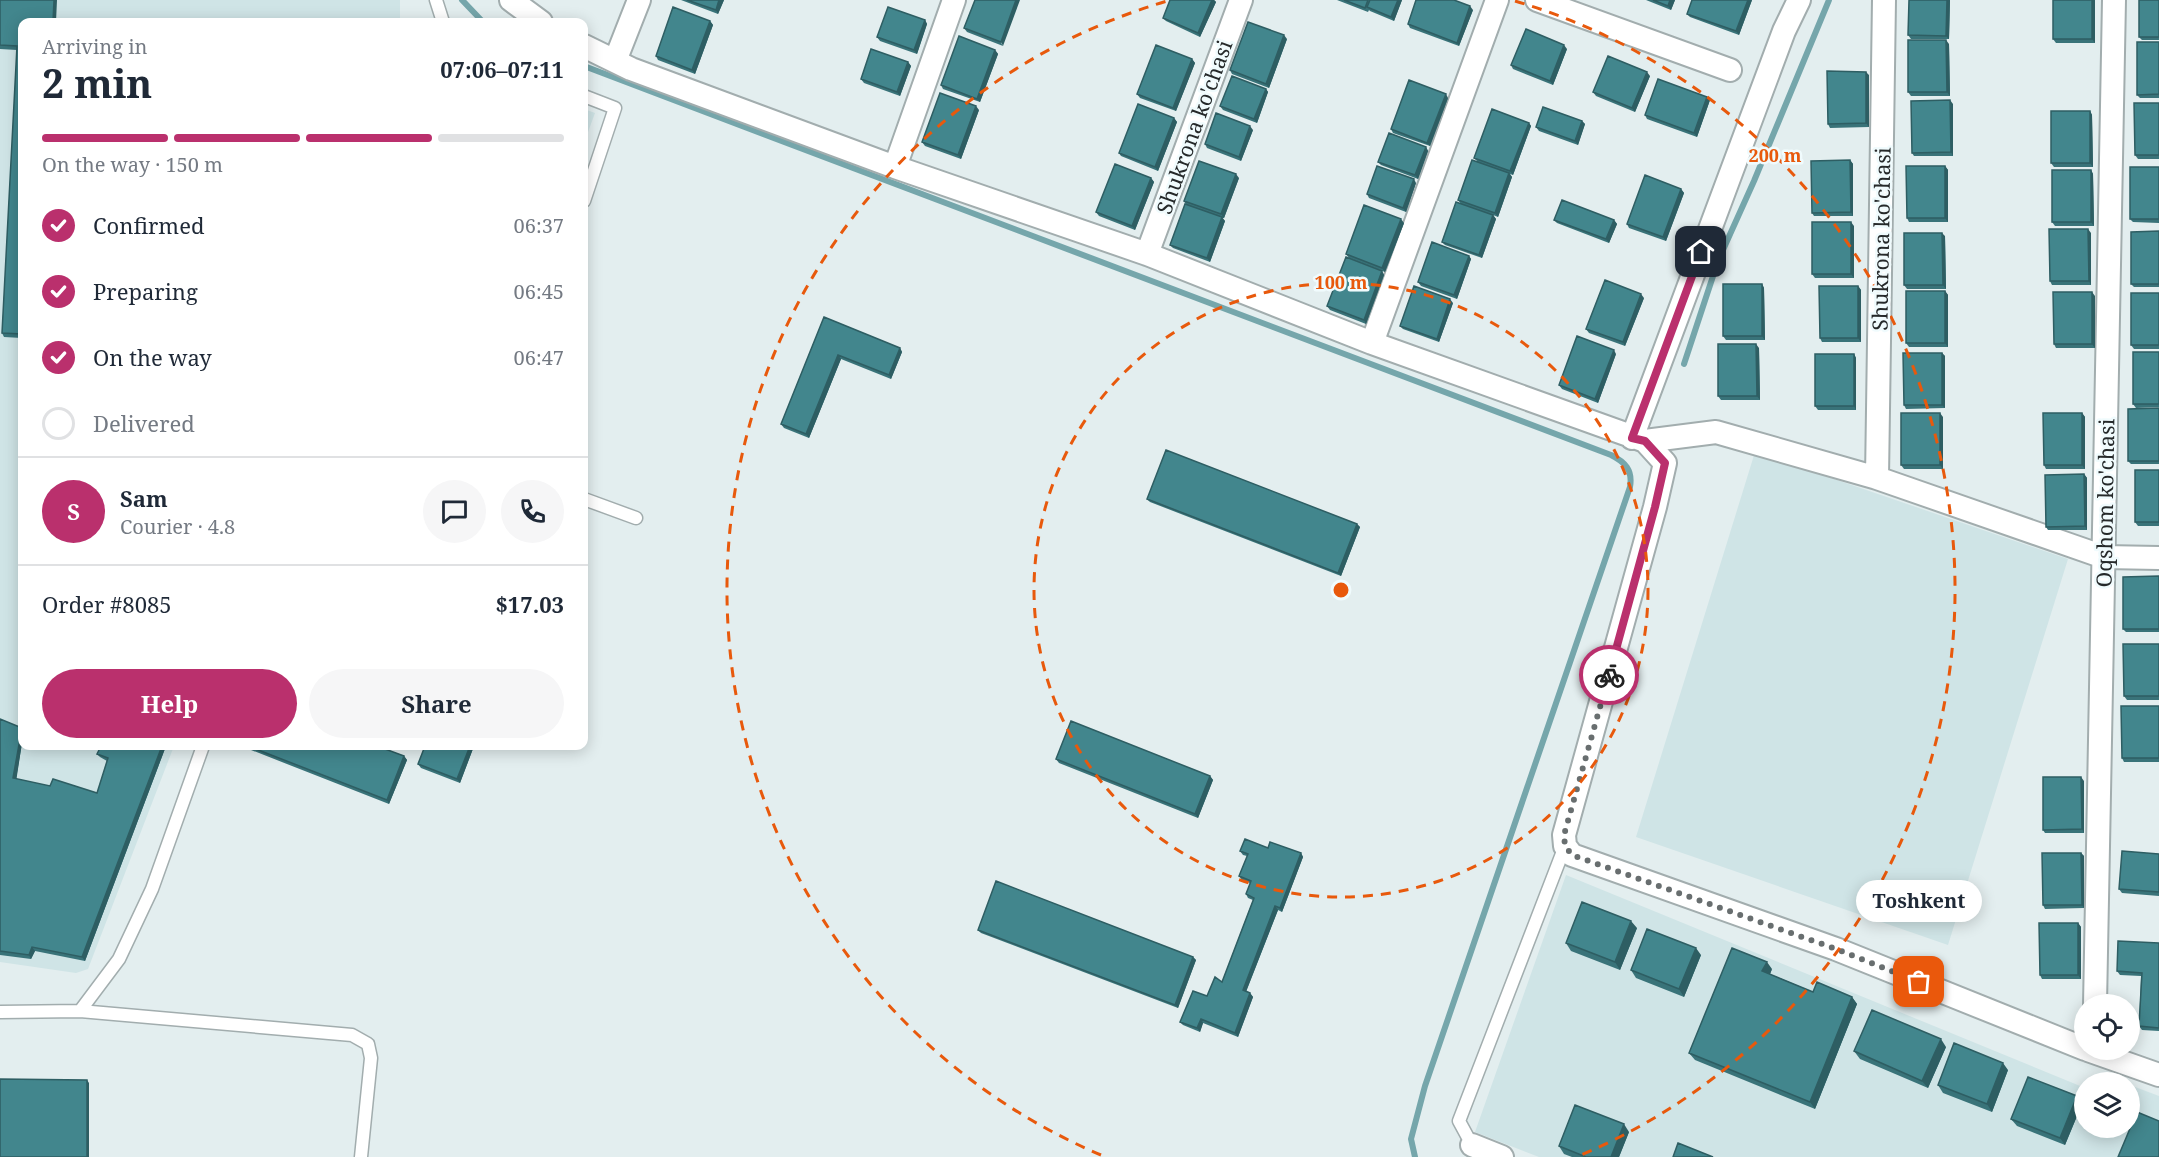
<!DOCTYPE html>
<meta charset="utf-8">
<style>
body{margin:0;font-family:"Noto Serif",serif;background:#f6f6f7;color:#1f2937;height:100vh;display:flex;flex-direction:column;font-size:22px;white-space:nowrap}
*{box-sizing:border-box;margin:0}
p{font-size:20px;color:#747a83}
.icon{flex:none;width:33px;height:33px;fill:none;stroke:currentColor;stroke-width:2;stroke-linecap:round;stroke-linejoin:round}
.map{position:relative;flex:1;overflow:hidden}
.details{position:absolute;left:18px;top:18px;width:570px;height:732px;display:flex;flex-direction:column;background:#fff;border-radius:12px;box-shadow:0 3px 15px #0003}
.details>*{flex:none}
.controls{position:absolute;left:2074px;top:994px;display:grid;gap:12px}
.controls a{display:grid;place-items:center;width:66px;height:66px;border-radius:50%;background:#fff;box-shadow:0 3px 15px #0003;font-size:30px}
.pin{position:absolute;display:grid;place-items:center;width:51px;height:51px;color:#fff;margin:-26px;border-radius:12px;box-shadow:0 3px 9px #0006}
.courier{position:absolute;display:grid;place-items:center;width:60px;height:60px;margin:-30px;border:4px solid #ba306d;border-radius:50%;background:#fff;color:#222;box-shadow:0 2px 8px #0007}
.bubble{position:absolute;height:42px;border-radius:21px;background:#fff;box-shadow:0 3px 15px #0003;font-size:20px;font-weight:700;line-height:42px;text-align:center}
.overview em{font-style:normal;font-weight:700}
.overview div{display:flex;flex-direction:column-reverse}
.overview{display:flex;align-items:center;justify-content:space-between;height:102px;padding:0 24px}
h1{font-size:39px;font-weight:700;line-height:45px}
.bar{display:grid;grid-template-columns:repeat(4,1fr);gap:9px 6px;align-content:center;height:72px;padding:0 24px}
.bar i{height:8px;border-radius:4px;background:#e0e1e3}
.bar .current{background:#ba306d}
.bar p{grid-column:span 4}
.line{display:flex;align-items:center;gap:15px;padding:0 24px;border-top:2px solid #e0e1e3}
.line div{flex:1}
.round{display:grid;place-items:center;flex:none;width:63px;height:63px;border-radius:32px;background:#f6f6f7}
ol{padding:0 24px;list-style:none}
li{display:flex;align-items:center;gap:18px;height:66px}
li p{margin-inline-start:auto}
li .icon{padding:6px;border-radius:50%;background:#ba306d;color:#fff;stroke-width:4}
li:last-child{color:#747a83}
li i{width:33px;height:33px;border:3px solid #e0e1e3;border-radius:50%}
.primary-button{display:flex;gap:12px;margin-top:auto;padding:12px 24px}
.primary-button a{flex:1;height:69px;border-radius:36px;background:#ba306d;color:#fff;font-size:24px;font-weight:700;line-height:69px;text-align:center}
.primary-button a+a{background:#f6f6f7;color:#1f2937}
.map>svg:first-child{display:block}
.built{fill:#cfe4e6}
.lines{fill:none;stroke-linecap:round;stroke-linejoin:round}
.stream{stroke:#75a6ab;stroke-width:6}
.lane-casing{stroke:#a2adae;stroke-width:15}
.street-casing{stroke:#a2adae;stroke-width:26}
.lane{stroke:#fff;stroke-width:12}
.street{stroke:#fff;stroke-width:22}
.wall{fill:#397379}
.shaded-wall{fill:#2e5e63}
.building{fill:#42868d;stroke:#2e5e63;stroke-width:1.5}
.done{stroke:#686e6f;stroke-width:6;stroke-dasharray:0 10.8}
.route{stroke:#ba306d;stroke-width:8}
.ring{fill:none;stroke:#e8590c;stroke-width:3;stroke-dasharray:10 8}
.labels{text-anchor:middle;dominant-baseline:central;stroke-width:5;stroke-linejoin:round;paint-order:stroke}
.street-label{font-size:21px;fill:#25292a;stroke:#f0fbfd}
.centre{fill:#e8590c;stroke:#f0fbfd;stroke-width:3}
.ring-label{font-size:18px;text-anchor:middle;font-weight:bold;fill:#e8590c;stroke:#f0fbfd;stroke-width:5;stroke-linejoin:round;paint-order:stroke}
</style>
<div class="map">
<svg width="2159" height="1157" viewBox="0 0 2159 1157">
<rect width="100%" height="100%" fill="#e3eeef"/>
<!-- built -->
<path class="built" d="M0,0H400V22H22V746H174L88,969L76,973L0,962Z
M584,109L595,113L584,143Z
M1755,452L2068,559L1948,945L1636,837Z
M1566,875L2085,1088V1128H2130V1085L2159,1096V1157H1539L1475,1132Z"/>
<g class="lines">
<!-- stream -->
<path class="stream" d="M462,0L483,22
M584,66L1611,455C1625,462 1633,470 1630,487L1425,1086L1411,1139L1415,1157
M1684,364L1718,261L1754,181L1829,0"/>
<!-- lane casing -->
<g class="lane-casing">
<path id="lane" d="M436,0L443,22
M584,96L615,108L584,201
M584,499L636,518
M80,1011L352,1035L368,1044L371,1058L361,1157
M0,1012L80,1011L119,959L152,889L203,746
M1472,1145L1459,1121L1565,846"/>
</g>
<!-- street casing -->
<g class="street-casing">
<path id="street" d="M511,0L541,22
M1537,0L1730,70
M584,46L631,69L895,167L1147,254L1372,343L1645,441L1665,463L1655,507L1564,835L1565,846L1572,855L1836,949L2085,1049
M615,61L639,0
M895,167L954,0
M1147,254L1241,0
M1372,343L1497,0
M1632,438L1784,31L1799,0
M1645,441L1716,432L1877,478L2104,557L2159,558
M1877,478L1884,0
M2095,1005L2114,0
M2088,1050L2159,1075
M1472,1145L1502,1157"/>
</g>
<!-- lane -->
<use href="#lane" class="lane"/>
<!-- street -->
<use href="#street" class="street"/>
</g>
<!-- wall -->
<path class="wall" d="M0,0L22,22V338L4,337L2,333L17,50L0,49Z
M681,0H724L718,14Z
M975,0L1003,46L967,32L964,28Z
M1170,0H1214L1216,2L1200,37L1166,21L1163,18Z
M1337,0H1402L1394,21L1370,11L1369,10L1368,12Z
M1646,0H1675L1671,10Z
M1752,0L1739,35L1690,17L1687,14Z
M1950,0L1949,39H1911L1908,35Z
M2053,0H2095V43H2056L2053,39Z
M2159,0V40H2142L2139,37Z
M1473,10L1459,46L1410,28L1408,24Z
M925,20L927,24L917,54L880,41L877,37Z
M710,21L713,25L695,74L658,60L656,56Z
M1287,39L1269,88L1232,74L1230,70Z
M2159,42V98H2140L2137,95Z
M1949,44L1950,96H1911L1908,92Z
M1567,49L1553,85L1513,69L1511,65Z
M995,50L998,54L980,102L943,89L941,85Z
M1192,59L1195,63L1176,111L1140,98L1137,94Z
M908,62L911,66L900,96L864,83L861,79Z
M1869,75V127L1830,128L1828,124Z
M1650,76L1635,112L1596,96L1593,92Z
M1266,89L1268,92L1257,123L1223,110L1220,106Z
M1448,98L1430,146L1393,133L1391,129Z
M1710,100L1697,137L1647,119L1645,115Z
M2159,103V159H2138L2135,155Z
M1953,104V156H1914L1912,153Z
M979,110L961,159L925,146L922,142Z
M2090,111L2092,115L2093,167H2054L2051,163Z
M1174,118L1177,122L1158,171L1121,156L1119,153Z
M1582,121L1585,124L1578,145L1539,131L1536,127Z
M1529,123L1531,126L1513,175L1510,174L1512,177L1498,217L1493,215L1496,219L1482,258L1445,245L1442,242L1461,204L1458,200L1477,161L1474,158Z
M1253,130L1241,161L1207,148L1205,144Z
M1426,147L1428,151L1418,179L1381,165L1378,162Z
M1850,160L1853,164V216H1814L1812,213Z
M1945,166L1948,170V222H1909L1907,218Z
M2159,167V223L2133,222L2130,219Z
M2091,170L2093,174L2094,226H2055L2052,222Z
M1151,178L1154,182L1135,230L1099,216L1096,212Z
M1239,178L1224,218H1222L1225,221L1210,262L1173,248L1170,245L1186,205L1184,201Z
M1416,183L1406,212L1369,198L1367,194Z
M1681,189L1684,193L1666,241L1629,228L1627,224Z
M1554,220H1614L1617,224L1609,243L1557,223Z
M1404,223L1385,272L1349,258L1346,254Z
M1854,226V278H1815L1812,274Z
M2159,231V287H2134L2131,284Z
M2091,233V285H2052L2050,281Z
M1945,236L1946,289H1907L1904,285Z
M1469,256L1471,259L1457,299L1421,286L1418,282Z
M1382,271L1384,275L1366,324L1330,310L1327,306Z
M1762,284L1764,288L1765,340H1726L1723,336Z
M1858,286L1861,290V342H1822L1820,338Z
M1945,291L1948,295V347H1909L1906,343Z
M2159,293V349H2134L2131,345Z
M2095,296V348H2056L2054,344Z
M1644,298L1625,346L1589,333L1586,329Z
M1453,303L1439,342L1403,329L1400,326Z
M824,317L900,348L902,352L891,379L841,359L809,438L784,428L781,424Z
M1759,348L1760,400H1721L1718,396Z
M2159,352V407L2136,408L2133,404Z
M1942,353L1945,356V408L1906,409L1904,405Z
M1616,354L1598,403L1562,389L1559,385Z
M1854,354L1856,358V410H1818L1815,406Z
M2159,408V464H2131L2128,461Z
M2082,413L2085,417V469H2046L2044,465Z
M1943,417V469H1904L1901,465Z
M2159,470V526H2138L2135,522Z
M2084,474L2087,478V530H2048L2046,527Z
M1147,499L1357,524L1360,527L1341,576L1150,502Z
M2159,576V632H2126L2123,629Z
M2159,644V700H2127L2124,696Z
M2159,706V762H2124L2122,758Z
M0,719L22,729V743L16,779L50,786L97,793L107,761L100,757L97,754L101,746H166L85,961L35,951L31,959L0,955Z
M241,746H377L404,756L407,760L389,804Z
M425,746H474L460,783L421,768L418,764Z
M1056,759L1210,776L1213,780L1198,818L1059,763Z
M2084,781V833H2045L2043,830Z
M1268,848L1301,853L1303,857L1282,912L1278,910L1246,992L1250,993L1253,997L1238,1037L1203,1023L1200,1032L1183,1025L1180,1022L1222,982L1253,900L1248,898L1246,894L1250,883L1242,880L1239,876L1247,856L1243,855L1240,851Z
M2081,853L2084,856V908L2045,909L2043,905Z
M2159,854V896L2122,893L2119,889Z
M2078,923L2081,927V979H2042L2040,975Z
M1637,928L1620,970L1571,951L1566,943Z
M978,930L1193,957L1196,960L1178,1008L981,933Z
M2159,943V1031L2142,1030L2139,1026L2141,976L2120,975L2117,971Z
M1701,955L1684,997L1636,978L1631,970Z
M1772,969L1770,974L1813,992L1852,997L1857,1004L1815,1109L1695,1060L1689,1053Z
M1946,1047L1928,1088L1860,1059L1854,1051Z
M2008,1070L1992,1112L1943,1093L1938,1085Z
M2082,1104L2065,1145L2017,1126L2011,1119Z
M1629,1132L1619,1157H1572L1564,1154L1559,1146Z"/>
<!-- shaded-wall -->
<path class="shaded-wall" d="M54,0H57L56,22H53Z
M719,0H724L718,14L716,10Z
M1016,0H1020L1003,46L1001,42Z
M1212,0H1214L1216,2L1200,37L1198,33Z
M1398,0H1402L1394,21L1391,17Z
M1670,0H1675L1671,10L1668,6Z
M1748,0H1752L1739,35L1736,31Z
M1947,0H1950L1949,39L1946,36Z
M2092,0H2095V43L2092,39Z
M1470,6L1473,10L1459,46L1457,43Z
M925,20L927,24L917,54L914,50Z
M710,21L713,25L695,74L692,70Z
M1284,35L1287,39L1269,88L1266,84Z
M1946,40L1949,44L1950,96L1947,92Z
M1564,45L1567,49L1553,85L1550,81Z
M995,50L998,54L980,102L977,99Z
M1192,59L1195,63L1176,111L1173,108Z
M908,62L911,66L900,96L897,92Z
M1647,72L1650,76L1635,112L1632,108Z
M1866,72L1869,75V127L1866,123Z
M1266,89L1268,92L1257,123L1254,119Z
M1446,94L1448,98L1430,146L1427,143Z
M1707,97L1710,100L1697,137L1694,133Z
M1950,100L1953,104V156L1951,152Z
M976,106L979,110L961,159L958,155Z
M2090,111L2092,115L2093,167L2090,163Z
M1174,118L1177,122L1158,171L1155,167Z
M1582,121L1585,124L1578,145L1575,141Z
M1529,123L1531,126L1513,175L1510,171Z
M1250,126L1253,130L1241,161L1239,157Z
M1426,147L1428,151L1418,179L1415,175Z
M1850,160L1853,164V216L1851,212Z
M1945,166L1948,170V222L1945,218Z
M2091,170L2093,174L2094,226L2091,222Z
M1509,173L1512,177L1498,217L1495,213Z
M1236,174L1239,178L1224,218L1221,214Z
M1151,178L1154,182L1135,230L1132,226Z
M1414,179L1416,183L1406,212L1403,208Z
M1681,189L1684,193L1666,241L1663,237Z
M1493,215L1496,219L1482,258L1479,255Z
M1222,217L1225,221L1210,262L1207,258Z
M1401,219L1404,223L1385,272L1382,268Z
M1614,220L1617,224L1609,243L1606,239Z
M1851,222L1854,226V278L1851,274Z
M2088,229L2091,233V285L2089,281Z
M1942,233L1945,236L1946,289L1943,285Z
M1469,256L1471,259L1457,299L1454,295Z
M1382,271L1384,275L1366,324L1364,320Z
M1762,284L1764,288L1765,340L1762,336Z
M1858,286L1861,290V342L1858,338Z
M1945,291L1948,295V347L1945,343Z
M2092,292L2095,296V348L2092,344Z
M1641,294L1644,298L1625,346L1623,342Z
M1450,299L1453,303L1439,342L1437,339Z
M1756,344L1759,348L1760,400L1757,396Z
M900,348L902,352L891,379L889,375Z
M1614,350L1616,354L1598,403L1595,399Z
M1942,353L1945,356V408L1942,405Z
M1854,354L1856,358V410L1854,406Z
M838,355L841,359L809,438L806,434Z
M1940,413L1943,417V469L1940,465Z
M2082,413L2085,417V469L2082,465Z
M2084,474L2087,478V530L2085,526Z
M1357,524L1360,527L1341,576L1338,573Z
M22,728V743L16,782L13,778Z
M162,746H166L85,961L82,957Z
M470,746H474L460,783L457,779Z
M404,756L407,760L389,804L387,800Z
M1210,776L1213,780L1198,818L1195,814Z
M2081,777L2084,781V833L2082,829Z
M1301,853L1303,857L1282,912L1280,908Z
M2081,853L2084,856V908L2082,905Z
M1275,906L1278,910L1245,994L1243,990Z
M1631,921L1637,928L1620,970L1615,962Z
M2078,923L2081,927V979L2078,975Z
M32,947L35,951L31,959L29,955Z
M1696,948L1701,955L1684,997L1679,989Z
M1193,957L1196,960L1178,1008L1175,1005Z
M1767,962L1772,969L1768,979L1762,971Z
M1250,993L1253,997L1238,1037L1235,1033Z
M1852,997L1857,1004L1815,1109L1810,1102Z
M1201,1019L1203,1023L1200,1032L1197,1028Z
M1941,1039L1946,1047L1928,1088L1922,1081Z
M2003,1063L2008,1070L1992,1112L1987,1104Z
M87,1080L89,1083V1157H87Z
M2077,1096L2082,1104L2065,1145L2060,1138Z
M1624,1124L1629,1132L1619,1157H1611Z"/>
<!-- building -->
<path class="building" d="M0,0H54L53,22H22V334L2,333L17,46L0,45Z
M687,0H719L716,10Z
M975,0H1016L1001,42L964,28Z
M1170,0H1212L1198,33L1163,18Z
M1344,0H1368L1365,8Z
M1370,0H1398L1391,17L1367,7Z
M1416,0H1454L1470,6L1457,43L1408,24Z
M1653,0H1670L1668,6Z
M1692,0H1748L1736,31L1687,14Z
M1909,0H1947L1946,36L1908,35Z
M2053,0H2092V39H2053Z
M2139,0H2159V37H2139Z
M673,7L710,21L692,70L656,56Z
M888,7L925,20L914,50L877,37Z
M1248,22L1284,35L1266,84L1230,70Z
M1526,29L1564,45L1550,81L1511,65Z
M959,36L995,50L977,99L941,85Z
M1908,40H1946L1947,92H1908Z
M2137,42H2159V94L2137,95Z
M1156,45L1192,59L1173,108L1137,94Z
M871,49L908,62L897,92L861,79Z
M1608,56L1647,72L1632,108L1593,92Z
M1827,71L1866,72V123L1828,124Z
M1232,76L1266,89L1254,119L1220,106Z
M1658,79L1707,97L1694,133L1645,115Z
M1409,80L1446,94L1427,143L1391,129Z
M940,93L976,106L958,155L922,142Z
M1950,100L1951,152L1912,153L1911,101Z
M2134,103H2159V155H2135Z
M1138,104L1174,118L1155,167L1119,153Z
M1543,107L1582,121L1575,141L1536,127Z
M1492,109L1529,123L1510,171L1474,158Z
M2051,111H2090V163H2051Z
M1216,113L1250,126L1239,157L1205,144Z
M1389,133L1426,147L1415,175L1378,162Z
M1472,160L1509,173L1495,213L1458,200Z
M1850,160L1851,212L1812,213L1811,161Z
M1199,161L1236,174L1221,214L1184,201Z
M1115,164L1151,178L1132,226L1096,212Z
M1377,166L1414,179L1403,208L1367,194Z
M1906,166H1945V218H1907Z
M2130,167H2159V219H2130Z
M2052,170H2091V222H2052Z
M1645,175L1681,189L1663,237L1627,224Z
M1562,200L1614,220L1606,239L1554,220Z
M1456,202L1493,215L1479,255L1442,242Z
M1185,204L1222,217L1207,258L1170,245Z
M1364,205L1401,219L1382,268L1346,254Z
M1812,222H1851V274H1812Z
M2049,229H2088L2089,281H2050Z
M2159,231V284H2131V232Z
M1904,233H1942L1943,285H1904Z
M1432,242L1469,256L1454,295L1418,282Z
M1346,257L1382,271L1364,320L1327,306Z
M1605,280L1641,294L1623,342L1586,329Z
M1723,284H1762V336H1723Z
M1414,286L1450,299L1437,339L1400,326Z
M1819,286H1858V338H1820Z
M1906,291H1945V343H1906Z
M2053,292H2092V344H2054Z
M2131,293H2159V345H2131Z
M824,317L900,348L889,375L838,355L806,434L781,424Z
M1577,336L1614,350L1595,399L1559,385Z
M1718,344H1756L1757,396H1718Z
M2133,352H2159V404H2133Z
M1903,353H1942V405H1904Z
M1815,354H1854V406H1815Z
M2159,408V461H2128V409Z
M1901,413H1940V465H1901Z
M2043,413H2082V465H2044Z
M1166,450L1357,524L1338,573L1147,499Z
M2135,470H2159V522H2135Z
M2084,474L2085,526L2046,527L2045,475Z
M2159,576V629H2123V577Z
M2123,644H2159V696H2124Z
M2121,706H2159V758H2122Z
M0,719L22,728L13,778L50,786L53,779L97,793L108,758L97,754L101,746H162L82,957L32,947L29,955L0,951Z
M1071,721L1210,776L1195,814L1056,759Z
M248,746H377L404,756L387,800Z
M425,746H470L457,779L418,764Z
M2043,777H2081L2082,829L2043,830Z
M1245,839L1268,848L1270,842L1301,853L1280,908L1275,906L1243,990L1250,993L1235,1033L1201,1019L1197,1028L1180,1022L1193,991L1207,996L1215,977L1222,982L1254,898L1246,894L1251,881L1239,876L1248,854L1240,851Z
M2122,851L2159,854V892L2119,889Z
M2042,853H2081L2082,905H2043Z
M996,881L1193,957L1175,1005L978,930Z
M1582,902L1631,921L1615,962L1566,943Z
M2039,923H2078V975H2040Z
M1647,929L1696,948L1679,989L1631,970Z
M2118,941L2159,943V1028L2139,1026L2142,973L2117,971Z
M1732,948L1767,962L1762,971L1813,992L1817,982L1852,997L1810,1102L1689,1053Z
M1872,1010L1941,1039L1922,1081L1854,1051Z
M1954,1043L2003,1063L1987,1104L1938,1085Z
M2028,1077L2077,1096L2060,1138L2011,1119Z
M0,1079L87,1080V1157H0Z
M1575,1105L1624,1124L1611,1157H1586L1559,1146Z
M2137,1112L2159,1121V1157H2118Z
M1678,1143L1713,1157H1673Z"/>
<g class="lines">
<!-- done -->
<path class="done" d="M1609,675L1564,835L1565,846L1572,855L1836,949L1919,982"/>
<!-- route -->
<path class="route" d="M1609,675L1655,507L1665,463L1645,441L1632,438L1701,252"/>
</g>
<!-- distance rings -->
<g class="ring">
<circle cx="1341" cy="590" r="307"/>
<path d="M1101 1155A614 614 0 0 1 1167 1M1515 1A614 614 0 0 1 1581 1155"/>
</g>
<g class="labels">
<!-- street labels -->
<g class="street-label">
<text transform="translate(1194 127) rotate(-70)">Shukrona ko'chasi</text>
<text transform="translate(1881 239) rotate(-89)">Shukrona ko'chasi</text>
<text transform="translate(2105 503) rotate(-89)">Oqshom ko'chasi</text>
</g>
</g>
<circle cx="1341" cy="590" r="9" class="centre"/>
<g class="ring-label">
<text x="1775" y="162">200 m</text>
<text x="1341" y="289">100 m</text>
</g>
</svg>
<div class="controls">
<a><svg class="icon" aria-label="locate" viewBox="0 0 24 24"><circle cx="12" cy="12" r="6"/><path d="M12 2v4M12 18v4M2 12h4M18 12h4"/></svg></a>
<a><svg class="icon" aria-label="layers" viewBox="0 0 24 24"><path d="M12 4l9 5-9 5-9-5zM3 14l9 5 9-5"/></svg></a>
</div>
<div class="pin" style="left:1919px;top:982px;background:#ea580c"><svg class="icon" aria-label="bag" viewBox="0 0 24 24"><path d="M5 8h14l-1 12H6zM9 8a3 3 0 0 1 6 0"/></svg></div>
<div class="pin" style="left:1701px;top:252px;background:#1f2937"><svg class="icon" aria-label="home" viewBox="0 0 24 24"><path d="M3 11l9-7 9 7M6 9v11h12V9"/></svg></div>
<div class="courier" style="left:1609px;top:675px"><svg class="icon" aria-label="bike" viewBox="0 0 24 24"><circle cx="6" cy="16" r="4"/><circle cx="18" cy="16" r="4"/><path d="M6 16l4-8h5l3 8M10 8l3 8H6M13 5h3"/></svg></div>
<div class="bubble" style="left:1856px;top:880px;width:126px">Toshkent</div>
<section class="details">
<div class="overview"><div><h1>2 min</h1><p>Arriving in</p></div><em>07:06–07:11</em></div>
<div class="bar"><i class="current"></i><i class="current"></i><i class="current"></i><i></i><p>On the way · 150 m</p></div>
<ol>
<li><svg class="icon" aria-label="check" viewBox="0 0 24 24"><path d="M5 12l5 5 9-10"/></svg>Confirmed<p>06:37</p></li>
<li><svg class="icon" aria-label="check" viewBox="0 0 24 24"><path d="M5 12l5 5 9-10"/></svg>Preparing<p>06:45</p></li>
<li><svg class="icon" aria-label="check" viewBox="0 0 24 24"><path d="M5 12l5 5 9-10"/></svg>On the way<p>06:47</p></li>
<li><i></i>Delivered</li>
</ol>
<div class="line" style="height:108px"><b class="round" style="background:#ba306d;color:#fff">S</b><div><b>Sam</b><p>Courier · 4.8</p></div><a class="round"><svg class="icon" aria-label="chat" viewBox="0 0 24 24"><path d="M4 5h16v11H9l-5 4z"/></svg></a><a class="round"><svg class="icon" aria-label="phone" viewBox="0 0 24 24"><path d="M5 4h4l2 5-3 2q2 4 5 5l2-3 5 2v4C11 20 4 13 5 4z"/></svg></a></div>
<div class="line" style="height:78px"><div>Order #8085</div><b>$17.03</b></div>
<div class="primary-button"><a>Help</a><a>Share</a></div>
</section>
</div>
